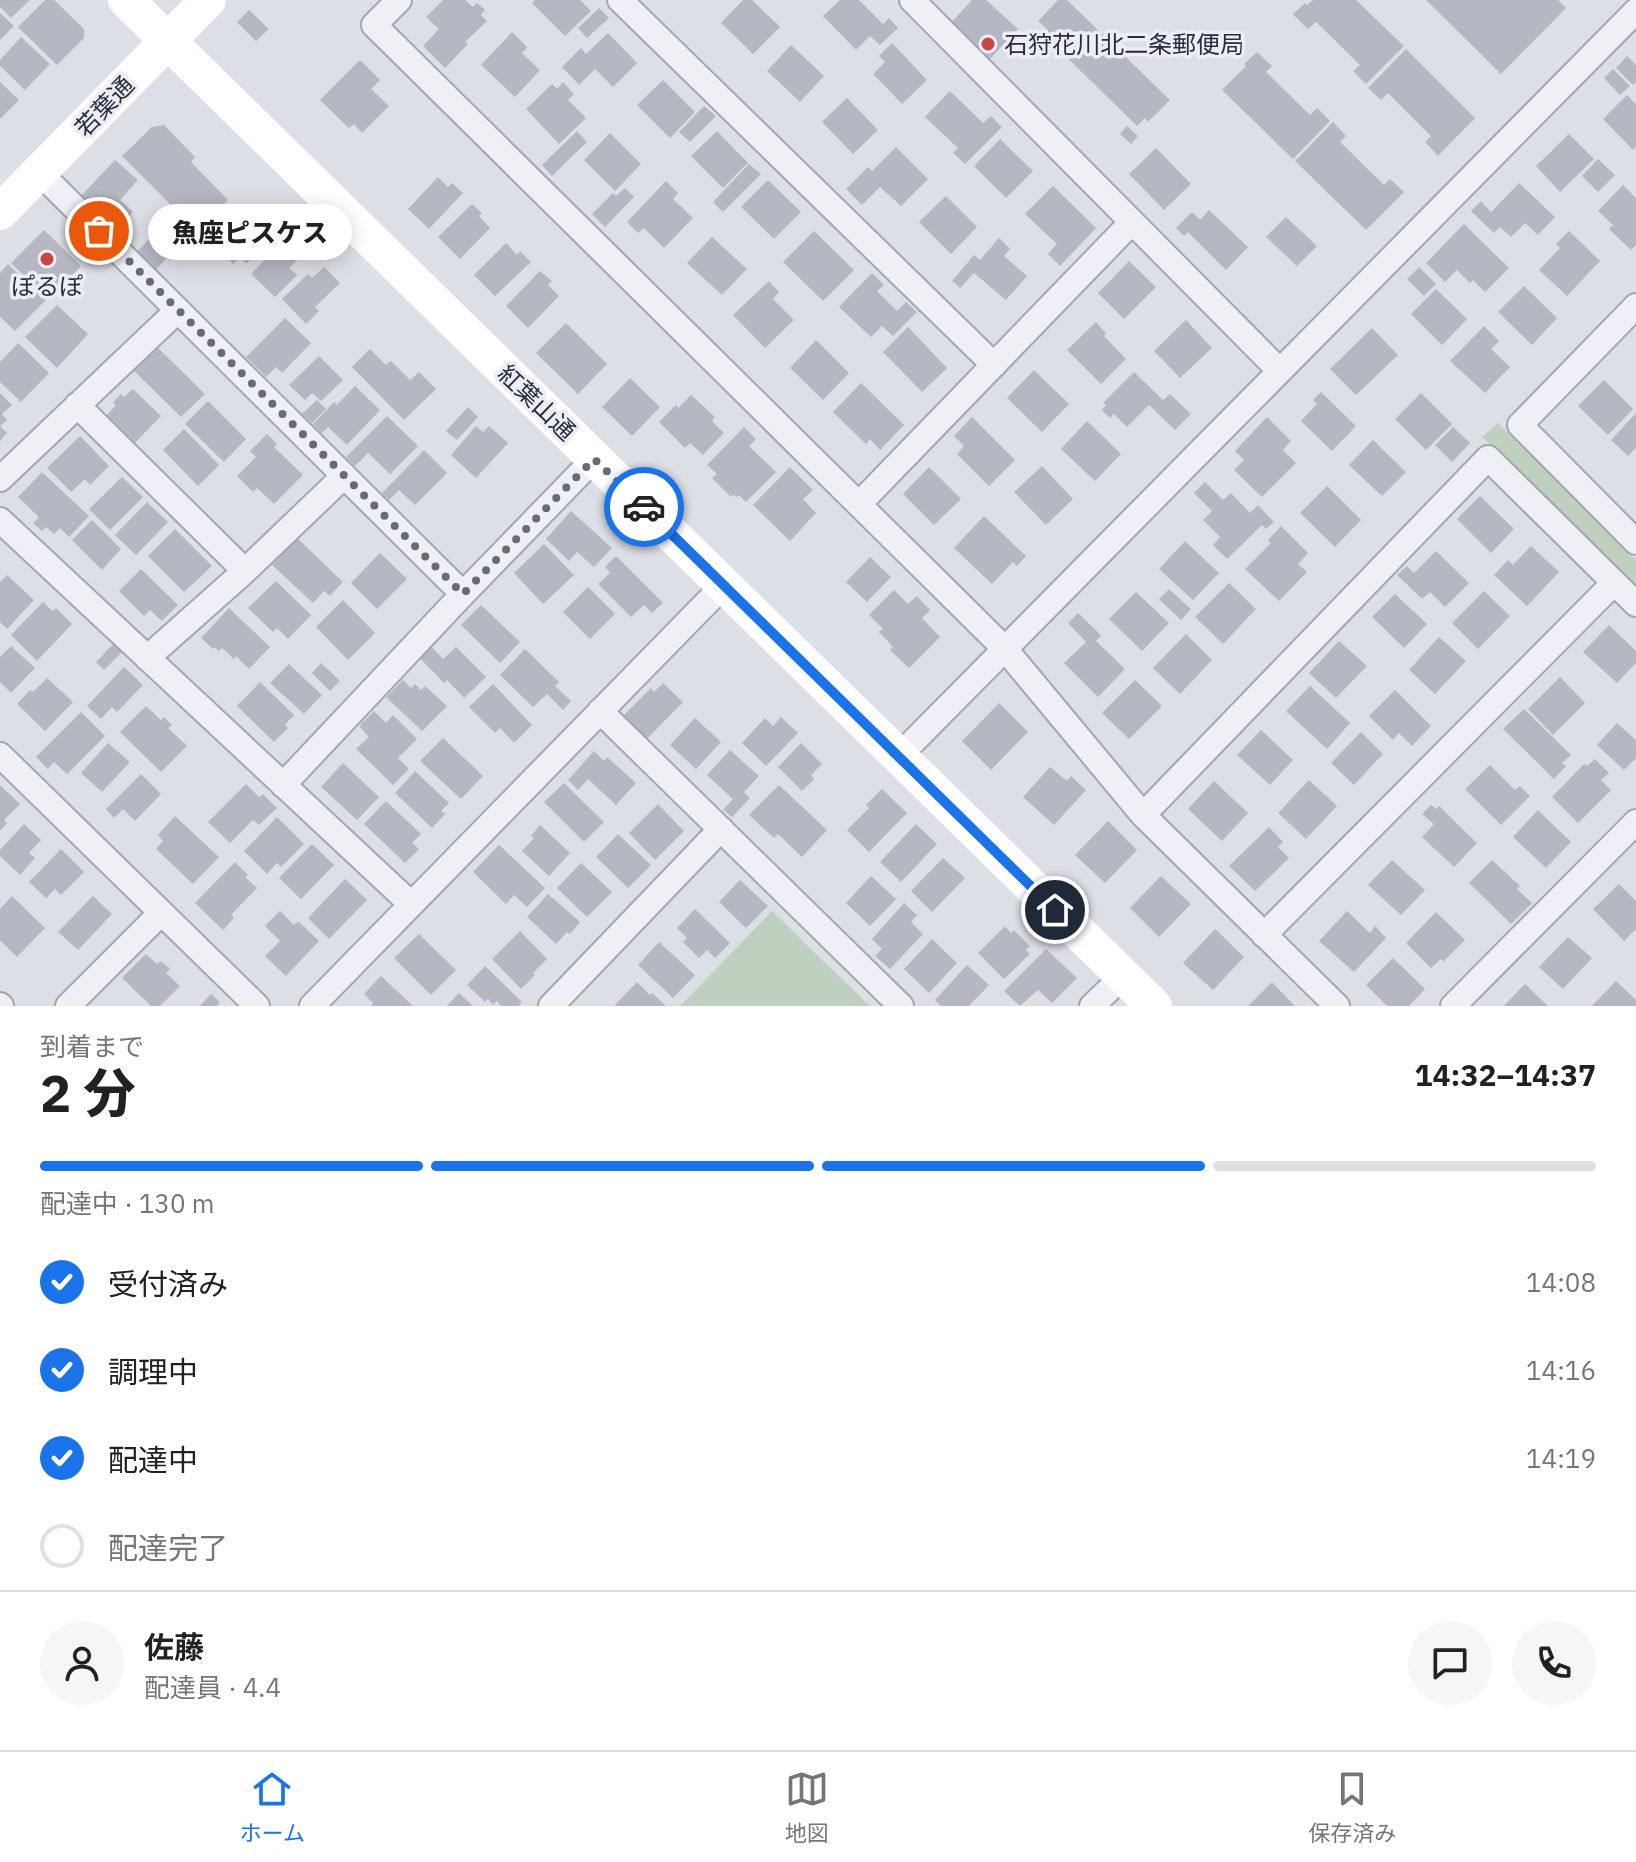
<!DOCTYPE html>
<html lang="ja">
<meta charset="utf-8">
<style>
body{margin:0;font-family:"IBM Plex Sans","Noto Sans JP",sans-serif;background:#f6f6f6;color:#202124;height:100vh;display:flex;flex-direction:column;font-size:30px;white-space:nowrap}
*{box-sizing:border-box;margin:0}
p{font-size:26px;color:#757577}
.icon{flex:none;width:44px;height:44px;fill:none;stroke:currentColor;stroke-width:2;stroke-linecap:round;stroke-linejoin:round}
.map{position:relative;height:1006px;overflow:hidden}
.sheet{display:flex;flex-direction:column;background:#fff;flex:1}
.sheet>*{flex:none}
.pin{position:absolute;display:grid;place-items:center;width:68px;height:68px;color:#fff;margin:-34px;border:4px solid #fff;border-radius:50%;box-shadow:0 2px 8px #0007}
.courier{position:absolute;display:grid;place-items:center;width:80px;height:80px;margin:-40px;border:6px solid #1a73e8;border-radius:50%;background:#fff;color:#222;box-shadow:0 2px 10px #0007}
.bubble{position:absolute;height:56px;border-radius:28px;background:#fff;box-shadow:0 4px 20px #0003;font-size:26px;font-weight:800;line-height:56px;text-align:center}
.overview em{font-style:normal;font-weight:800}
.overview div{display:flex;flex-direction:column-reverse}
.overview{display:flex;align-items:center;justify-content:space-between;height:136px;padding:0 40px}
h1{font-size:52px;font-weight:800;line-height:60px}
.bar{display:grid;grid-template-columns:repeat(4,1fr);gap:12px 8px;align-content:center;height:96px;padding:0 40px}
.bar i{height:10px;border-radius:6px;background:#e0e0e0}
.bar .selected{background:#1a73e8}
.bar p{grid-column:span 4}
.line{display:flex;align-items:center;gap:20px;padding:0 40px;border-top:2px solid #e0e0e0}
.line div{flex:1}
.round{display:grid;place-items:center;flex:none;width:84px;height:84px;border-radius:42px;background:#f6f6f6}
ol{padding:0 40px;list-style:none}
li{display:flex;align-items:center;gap:24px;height:88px}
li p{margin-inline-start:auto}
li .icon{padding:8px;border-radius:50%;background:#1a73e8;color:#fff;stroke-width:4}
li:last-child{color:#757577}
li i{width:44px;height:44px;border:4px solid #e0e0e0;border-radius:50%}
.menu{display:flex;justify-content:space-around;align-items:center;height:112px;border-top:2px solid #e0e0e0;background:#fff;font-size:22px;color:#757577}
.menu a{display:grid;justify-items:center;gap:4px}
.menu .selected{color:#1a73e8}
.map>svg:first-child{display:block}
.green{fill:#c0d0be}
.building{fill:#b5b8c3}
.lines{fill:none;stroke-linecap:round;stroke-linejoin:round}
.street-casing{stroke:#a3a6b0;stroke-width:28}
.street{stroke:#eff0f5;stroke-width:24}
.secondary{stroke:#fff;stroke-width:36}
.done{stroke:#676b78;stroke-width:8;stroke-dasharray:0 14.4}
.route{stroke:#1a73e8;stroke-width:10}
.poi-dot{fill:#c74746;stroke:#eceef4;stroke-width:3}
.labels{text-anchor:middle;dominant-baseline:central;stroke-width:7;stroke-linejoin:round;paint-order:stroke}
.poi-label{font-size:24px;fill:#272c3c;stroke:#eceef4;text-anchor:start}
.street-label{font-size:24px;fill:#272c3c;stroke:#eceef4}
</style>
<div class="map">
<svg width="1636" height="1006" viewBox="0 0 1636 1006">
<rect width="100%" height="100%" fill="#dddfe6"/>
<!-- green -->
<path class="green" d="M1498,423L1636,560V584L1482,437Z
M772,911L870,1006H680Z"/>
<!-- building -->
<path class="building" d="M0,0H30L11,18L0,7Z
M45,0H54L84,29V38L57,65L18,27Z
M443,0H465L473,7L477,3L485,10L481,15L487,21L465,42L468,44L445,68L423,46L439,29L426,17Z
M535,0H580L591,11L565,36L532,3Z
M743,0H752L780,27L753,54L721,23Z
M840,0H859L883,24L889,18L898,28L880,45L870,36L856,50L823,16Z
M972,0H986L1018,29L989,60L950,24Z
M1058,0H1067L1170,100L1148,122L1145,118L1137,126L1043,34L1048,30L1038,21Z
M1313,0H1356L1404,46L1366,84L1353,71L1360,65L1316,22L1308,29L1293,14L1305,3L1307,5Z
M1426,0H1558L1566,8L1501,74Z
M599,8L609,18L587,38L578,28Z
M249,10L269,29L256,41L237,22Z
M0,13L14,26L0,40Z
M512,32L527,47L522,53L540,70L515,97L481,65Z
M608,33L637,63L613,87L595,69L579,85L562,67L581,48L586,54Z
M21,37L50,64L25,90L0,66V60Z
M892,43L927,80L902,104L873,74L885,62L879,56Z
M791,45L824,76L800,102L767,71Z
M1406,49L1475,118L1438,156L1425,142L1431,136L1388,93L1381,100L1368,88Z
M1257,52L1272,66L1266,72L1310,115L1317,108L1330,121L1293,159L1222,90L1246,66L1244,64Z
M1627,56L1636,65V82L1633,85L1616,68Z
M360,60L380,80L371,89L389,106L362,133L354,124L349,128L320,100Z
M1613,69L1630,86L1620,95L1604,78Z
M663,80L695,112L670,138L637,105Z
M0,82L19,100L0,119Z
M563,82L574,94L568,100L586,118L559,144L526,109L552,84L557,89Z
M950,91L983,123L991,116L1002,127L965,164L953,153L958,148L925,117Z
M1627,95L1636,104V147L1633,150L1603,119Z
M847,98L878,130L853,154L822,122Z
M704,106L716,116L690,142L679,132Z
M1333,122L1346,136L1340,142L1384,185L1390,179L1404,192L1366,230L1295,161Z
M164,125L195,157L191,162L228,200L197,231L122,156L152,127Z
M1127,126L1138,136L1131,144L1120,134Z
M577,131L587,142L552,176L542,165Z
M717,131L748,163L723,188L691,156Z
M610,133L641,164L615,191L584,160Z
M1569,134L1594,159L1560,192L1536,166Z
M1000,139L1033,171L1006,198L974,166Z
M896,147L928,179L901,206L880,187L862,205L846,189L868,167L872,171Z
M1156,148L1191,184L1164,210L1129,174Z
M1598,159L1615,175L1598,192L1582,176Z
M115,160L138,180L120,200L133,212L115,230L80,197Z
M749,164L761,174L723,212L713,202Z
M438,177L448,187L452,183L463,193L429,229L408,209Z
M768,180L801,212L774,239L741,207Z
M666,181L678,193L673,199L693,218L664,248L644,228L638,233L627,222Z
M1519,183L1555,217L1538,235L1525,223L1511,237L1500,227L1494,233L1471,211L1481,201L1491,212Z
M1623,185L1636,198V245L1631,250L1609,229L1613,225L1598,211Z
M1053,186L1096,228L1060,266L1048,254L1057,244L1025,214Z
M625,188L634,197L605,227L592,214L613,193L616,196Z
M946,196L977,227L951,254L919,222Z
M472,204L482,213L479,216L490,228L460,259L438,237Z
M1209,210L1248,247L1226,270L1188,232L1184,236L1176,228L1192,212L1200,220Z
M240,213L268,243L246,264L240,257L233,264L223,254L226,251L214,238Z
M174,217L201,241L185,258L175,249L156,270L136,253L161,226L164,228Z
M1286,217L1317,246L1297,266L1266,237Z
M1464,224L1509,268L1485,292L1473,280L1470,283L1457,270L1445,282L1426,263Z
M44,230L81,266L53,295L40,283L36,287L11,263Z
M814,231L854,270L823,301L783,262Z
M1569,231L1600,261L1567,296L1539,270L1560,248L1556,244Z
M287,237L303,254L289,268L297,275L275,297L251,274Z
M712,237L747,269L722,295L687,263Z
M999,238L1010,249L1004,256L1027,276L1006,300L974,273L960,288L952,281L974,255L980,260Z
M506,243L517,255L520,251L531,262L495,296L474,275Z
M1129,261L1156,287L1124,319L1098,293Z
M8,264L46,300L15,331L0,317V273Z
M324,267L340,283L315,307L319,311L306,324L282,299L308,274L312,278Z
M1419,267L1436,284L1424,296L1407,279Z
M540,271L552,281L548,285L559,296L528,328L506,306Z
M872,273L884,285L877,291L897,311L906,302L917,312L893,336L882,326L871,337L839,307Z
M769,281L779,292L773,299L794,320L765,348L733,315Z
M1524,286L1557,318L1532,345L1498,312Z
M1436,289L1467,319L1442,345L1411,314Z
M57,305L88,334L57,368L25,337Z
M285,318L311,343L282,373L276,367L266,377L246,357Z
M1186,320L1212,348L1180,378L1154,351Z
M1096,322L1106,333L1104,336L1126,359L1101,384L1067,350Z
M566,323L607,364L578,394L536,353Z
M1484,326L1499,341L1491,349L1510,367L1485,393L1450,361Z
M908,327L947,368L922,392L883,352Z
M1372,328L1398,355L1356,395L1330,369Z
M816,340L849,373L823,400L790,368Z
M18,343L49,373L21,402L0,382V362Z
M158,348L205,394L181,417L134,371Z
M370,349L386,365L391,361L410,380L419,372L436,389L404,420L352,367Z
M319,356L343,380L321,401L312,393L305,400L289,385Z
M1034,370L1069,404L1042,432L1007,398Z
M1134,372L1163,400L1170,394L1191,414L1175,430L1149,405L1127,427L1114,414L1110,418L1102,410L1106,405L1103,403Z
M630,378L660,407L632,436L602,407Z
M1604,380L1633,409L1608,435L1578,406Z
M861,383L904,425L880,450L870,439L866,444L833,412Z
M355,386L380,410L347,445L328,427L322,433L313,424L334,402L337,405Z
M133,389L161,416L134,444L106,416L116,405L113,402L121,394L124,397Z
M1321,392L1356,426L1332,451L1301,421L1317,404L1313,400Z
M0,393L12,405L2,414L7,420L0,426L7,433L0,441Z
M1421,393L1452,424L1426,450L1395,419Z
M691,395L715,417L712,421L724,433L703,455L690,443L685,448L659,422L676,405L678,408Z
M317,400L326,409L312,423L302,414Z
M208,401L246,439L224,462L185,424Z
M468,407L478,417L457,440L446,431Z
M1636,413V448L1628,456L1611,440Z
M387,416L418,446L390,474L368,453L355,466L346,457Z
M972,417L1015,460L989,486L957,454L964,446L954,436Z
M1267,417L1291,441L1283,450L1296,463L1262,497L1234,470L1244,460L1235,451Z
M1087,421L1121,454L1095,481L1061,449Z
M476,426L483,432L489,426L508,443L476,478L451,455Z
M744,427L756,439L749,446L776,472L746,502L739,495L737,497L734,495L731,497L712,478L717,474L707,465Z
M1453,427L1470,443L1452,462L1435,445Z
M184,429L219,465L198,486L163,450Z
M267,434L277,444L274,447L303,475L274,504L257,488L253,492L237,476L256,457L250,451Z
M80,436L109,466L90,485L85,479L71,492L47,468Z
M1373,440L1406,472L1382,496L1349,465Z
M424,450L447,473L415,505L399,490L389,500L382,493Z
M1042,466L1073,499L1046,525L1014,492Z
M790,467L813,490L803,499L816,513L790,541L753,505Z
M929,467L961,499L934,525L903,494Z
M42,472L89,516L69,537L60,528L54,534L46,527L42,531L33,523L39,517L18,497Z
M122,477L143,497L110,530L89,509Z
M1205,482L1223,500L1231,493L1250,513L1258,505L1274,522L1266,529L1262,525L1227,559L1213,545L1220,537L1203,520L1212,511L1194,493Z
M1327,486L1361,520L1335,547L1300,513Z
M1480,496L1514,529L1491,553L1457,519Z
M147,502L168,522L136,555L115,535Z
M571,511L612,548L594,567L577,552L569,561L546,539Z
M984,516L1026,556L1017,566L1013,562L992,584L954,548Z
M92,520L121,549L102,570L72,540Z
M1281,526L1308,553L1298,564L1307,572L1279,601L1245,569L1271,543L1268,540Z
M175,529L212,566L184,592L148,556Z
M297,538L343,582L330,596L324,591L313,603L272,565Z
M1185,541L1219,573L1193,600L1159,569Z
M544,544L574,575L543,604L514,573Z
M1531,546L1559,572L1527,606L1494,575L1508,560L1513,565Z
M1436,551L1469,583L1445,607L1430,592L1422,599L1397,575L1407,566L1414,573Z
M380,553L407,579L377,609L351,583Z
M616,556L663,603L652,613L644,605L631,617L598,584L610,573L605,567Z
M870,557L891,577L867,602L846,582Z
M141,569L178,605L162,621L150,610L144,616L119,591Z
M7,575L34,600L7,629L0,622V582Z
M276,581L311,615L288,639L277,628L273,632L248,608Z
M1229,583L1256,609L1223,644L1195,617Z
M588,587L615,614L590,639L563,612Z
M1169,589L1191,609L1181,620L1159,599Z
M894,590L908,604L917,596L930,610L922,618L940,637L909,668L890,650L893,647L879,632L883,629L869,615Z
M1484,591L1510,616L1478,649L1452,623Z
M1136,592L1169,623L1142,651L1109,619Z
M1395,594L1427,624L1404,648L1372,617Z
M343,600L375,633L348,660L316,627Z
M43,602L53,611L56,608L72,624L37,661L11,635Z
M481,605L520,642L500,663L461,625Z
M229,608L270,647L249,669L236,656L234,659L222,648L219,651L214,647L213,649L201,638Z
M1078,613L1101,635L1096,641L1125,669L1098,697L1064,663L1086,642L1068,623Z
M1609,625L1636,651V663L1617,683L1583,652Z
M1186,634L1212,660L1180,694L1153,668Z
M1439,637L1466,661L1435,694L1409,670Z
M1339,641L1367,666L1336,698L1309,673Z
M113,644L122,652L104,670L96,662Z
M11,646L35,668L11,693L0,682V657Z
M432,647L443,659L456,647L486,677L464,698L447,680L444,683L420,658Z
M525,649L559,682L555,686L571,701L563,710L547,694L533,707L500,675Z
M321,663L340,681L330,691L312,673Z
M289,664L322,695L304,714L270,683Z
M124,667L143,685L117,712L112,707L101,719L87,706Z
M1560,677L1585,703L1553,735L1528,709Z
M47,678L73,702L45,731L17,704L30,690L33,692Z
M403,680L411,688L415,684L421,690L425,686L447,706L422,731L386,697Z
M1135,680L1162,706L1129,739L1102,713Z
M260,682L294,715L285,725L288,728L274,742L237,706Z
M663,683L683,702L646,740L623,716L651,688L654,692Z
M493,684L532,725L514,743L500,728L495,733L469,707Z
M1310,686L1350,723L1327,749L1286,711Z
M1395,690L1431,726L1412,746L1399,733L1393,740L1369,716Z
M999,703L1028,732L991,770L962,741Z
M146,706L161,720L164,717L172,725L168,728L187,746L161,772L120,732Z
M1524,709L1571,755L1562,763L1566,766L1554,779L1503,729Z
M374,711L386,723L393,715L417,739L398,758L409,769L393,785L356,749L369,737L359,726Z
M81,712L105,736L67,774L54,762L48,769L36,757Z
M781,717L798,733L766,766L742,743L765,718L773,726Z
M695,718L721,742L696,769L670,745Z
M1617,723L1636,740V758L1624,770L1597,745Z
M1261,730L1293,760L1270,785L1237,755Z
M1361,732L1383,754L1354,785L1331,763Z
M443,738L483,776L461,799L420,761Z
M108,743L130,762L102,792L81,773Z
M801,743L822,764L811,775L814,779L802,791L778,767Z
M730,750L759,776L744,792L750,798L732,817L723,810L733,799L707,775Z
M594,751L604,761L607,757L636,783L616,805L588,779L578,790L568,780Z
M1595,759L1609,773L1601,780L1611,790L1578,823L1552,797L1584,764L1587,766Z
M343,763L379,797L357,820L321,787Z
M1490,765L1515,790L1520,786L1530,796L1501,825L1465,789Z
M1050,767L1067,781L1071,776L1086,790L1054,825L1023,797Z
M415,771L449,803L441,811L445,814L432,828L395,793Z
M141,774L161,794L135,821L123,809L114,818L106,809Z
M1309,780L1337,806L1306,839L1278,813Z
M1214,781L1248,813L1222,841L1188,809Z
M564,783L604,822L584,842L544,802Z
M246,784L259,797L263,794L277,808L259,825L253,820L230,843L208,822Z
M0,785L20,804L4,820L7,823L0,831Z
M779,785L827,830L802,857L778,834L774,838L749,815Z
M882,789L907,813L869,852L847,830L869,808L866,805Z
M386,801L421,834L412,843L419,849L405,863L364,824Z
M658,804L684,831L655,860L629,833Z
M1431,805L1436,809L1439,806L1477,843L1454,867L1422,837L1434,824L1422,814Z
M1538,810L1571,842L1546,868L1513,837Z
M175,816L219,857L193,884L156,849L163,841L158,835Z
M277,817L304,844L281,867L277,863L267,874L244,851Z
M1108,821L1137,850L1105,883L1075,855Z
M24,824L41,840L29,853L35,858L20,875L0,856V850Z
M916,824L937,844L901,882L880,862Z
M540,825L570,853L549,876L522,851L534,838L531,836Z
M1269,827L1283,842L1278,847L1289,858L1255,891L1229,866Z
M618,834L651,865L628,888L596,857Z
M312,844L334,865L301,899L279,878Z
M499,845L545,888L527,907L514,895L506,904L473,872Z
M61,849L84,872L61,895L55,889L46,898L29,882Z
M943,858L965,878L932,912L911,891Z
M1392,860L1425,890L1401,915L1368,885Z
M1492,860L1520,886L1517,889L1532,903L1511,924L1469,883Z
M235,862L248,875L245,877L257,888L231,915L234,918L223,930L195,903Z
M581,863L612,892L587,917L557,888Z
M871,876L896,899L870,926L846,903Z
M1161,876L1191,904L1159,937L1130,908Z
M345,879L367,900L329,939L308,918Z
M740,880L768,906L746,928L719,902Z
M1619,884L1636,901V929L1624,941L1593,909Z
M548,894L580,922L570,934L567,932L556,944L527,917Z
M12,896L45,928L17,957L0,940V909Z
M93,896L112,914L78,950L58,932Z
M904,903L917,915L911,922L923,934L890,969L875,956L882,949L872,939Z
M695,909L730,943L715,958L707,950L699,958L683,942L687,938L677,928Z
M280,911L294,925L298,921L319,941L286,976L265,956L280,941L265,926Z
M1347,911L1370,933L1375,926L1386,938L1354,972L1319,941Z
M1436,912L1465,940L1443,962L1441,959L1431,968L1406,943Z
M1005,926L1011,933L1014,930L1030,946L1026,950L1030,954L1004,979L978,953Z
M1215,929L1244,957L1213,990L1183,963Z
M520,931L547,959L533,973L535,975L521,989L492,959Z
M419,934L456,970L431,995L394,958Z
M1568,937L1592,958L1563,989L1539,967Z
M932,939L957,963L929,993L904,969Z
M659,942L695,975L673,998L638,965Z
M1046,949L1077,978L1052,1003L1038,990L1020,1006L1004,991Z
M146,954L157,964L161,961L170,969L166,973L180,986L160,1006H151L122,978Z
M1393,958L1425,989L1409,1006H1387L1366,985Z
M967,965L989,985L969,1006H941L935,1000Z
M485,966L522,1002L518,1006H501L497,1001L493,1005L488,999L485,1002L467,985Z
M381,976L413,1006H371L373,1003L364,994Z
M1616,981L1636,1000V1006H1592Z
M637,982L650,995L652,993L666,1006H614Z
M1272,982L1295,1006H1248Z
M1525,984L1548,1006H1504Z
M459,993L473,1006H447Z
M211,994L220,1002L217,1006H200Z"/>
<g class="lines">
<!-- street casing -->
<g class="street-casing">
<path id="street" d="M399,0L374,25L1005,649L1143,815L1337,1006
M620,0L994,365
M912,0L1280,371
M39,172L463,594
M1636,306L1520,425L1636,542
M77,405L245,571
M0,479L178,310
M859,504L1132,222
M0,520L411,904
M147,658L245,571L344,476
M600,711L901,1006
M0,755L257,1006
M899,756L1636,11
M283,785L463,594L594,459
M1143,815L1488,458L1636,604
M1264,935L1614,583
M0,1005L1,1006
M68,1006L161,913
M312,1006L724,585
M551,1006L721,829
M1092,1006L1123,976
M1453,1006L1636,822"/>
</g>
<!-- street -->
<use href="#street" class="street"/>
<!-- secondary -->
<path class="secondary" d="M126,0L1154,1006
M0,212L208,0"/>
</g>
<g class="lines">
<!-- done -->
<path class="done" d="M99,231L463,594L594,459L644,507"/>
<!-- route -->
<path class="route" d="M644,507L1055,910"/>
</g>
<!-- markers -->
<g class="poi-dot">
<circle cx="988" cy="44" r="8"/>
<circle cx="47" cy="259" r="8"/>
</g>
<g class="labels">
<!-- poi labels -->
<g class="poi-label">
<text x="1004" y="44">石狩花川北二条郵便局</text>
<text x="47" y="286" text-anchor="middle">ぽるぽ</text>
</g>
<!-- street labels -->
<g class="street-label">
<text transform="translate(104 106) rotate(-46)">若葉通</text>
<text transform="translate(537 402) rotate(44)">紅葉山通</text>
</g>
</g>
</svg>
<div class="pin" style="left:99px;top:231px;background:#ea580c"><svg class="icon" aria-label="bag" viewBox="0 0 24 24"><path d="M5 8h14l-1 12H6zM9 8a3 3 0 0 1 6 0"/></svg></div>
<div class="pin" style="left:1055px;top:910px;background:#1f2937"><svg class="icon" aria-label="home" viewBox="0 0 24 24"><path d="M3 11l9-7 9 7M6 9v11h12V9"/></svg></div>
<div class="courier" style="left:644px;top:507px"><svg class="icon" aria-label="car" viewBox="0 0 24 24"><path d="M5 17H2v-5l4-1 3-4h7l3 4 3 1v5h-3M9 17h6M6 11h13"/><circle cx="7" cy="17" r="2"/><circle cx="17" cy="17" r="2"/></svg></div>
<div class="bubble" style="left:148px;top:204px;width:204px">魚座ピスケス</div>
</div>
<section class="sheet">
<div class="overview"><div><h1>2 分</h1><p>到着まで</p></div><em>14:32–14:37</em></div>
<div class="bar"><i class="selected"></i><i class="selected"></i><i class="selected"></i><i></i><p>配達中 · 130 m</p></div>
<ol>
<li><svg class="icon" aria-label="check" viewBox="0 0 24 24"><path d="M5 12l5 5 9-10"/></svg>受付済み<p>14:08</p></li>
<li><svg class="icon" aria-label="check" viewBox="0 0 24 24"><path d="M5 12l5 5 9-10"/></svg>調理中<p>14:16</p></li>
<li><svg class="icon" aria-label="check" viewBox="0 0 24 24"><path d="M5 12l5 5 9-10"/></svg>配達中<p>14:19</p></li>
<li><i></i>配達完了</li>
</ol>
<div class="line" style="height:144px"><a class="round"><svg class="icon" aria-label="person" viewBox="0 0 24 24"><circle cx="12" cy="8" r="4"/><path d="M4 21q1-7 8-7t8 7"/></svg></a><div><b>佐藤</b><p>配達員 · 4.4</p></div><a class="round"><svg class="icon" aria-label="chat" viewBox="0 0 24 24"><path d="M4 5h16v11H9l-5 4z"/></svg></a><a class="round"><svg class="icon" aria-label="phone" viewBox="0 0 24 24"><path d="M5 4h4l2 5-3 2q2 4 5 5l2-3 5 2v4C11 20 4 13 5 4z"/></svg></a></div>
</section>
<nav class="menu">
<a class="selected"><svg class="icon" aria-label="home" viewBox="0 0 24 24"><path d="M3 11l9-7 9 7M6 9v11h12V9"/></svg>ホーム</a>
<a><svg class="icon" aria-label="map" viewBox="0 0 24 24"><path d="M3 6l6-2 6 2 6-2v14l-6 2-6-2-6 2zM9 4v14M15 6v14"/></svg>地図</a>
<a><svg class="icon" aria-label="saved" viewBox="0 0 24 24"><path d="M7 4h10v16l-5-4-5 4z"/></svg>保存済み</a>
</nav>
